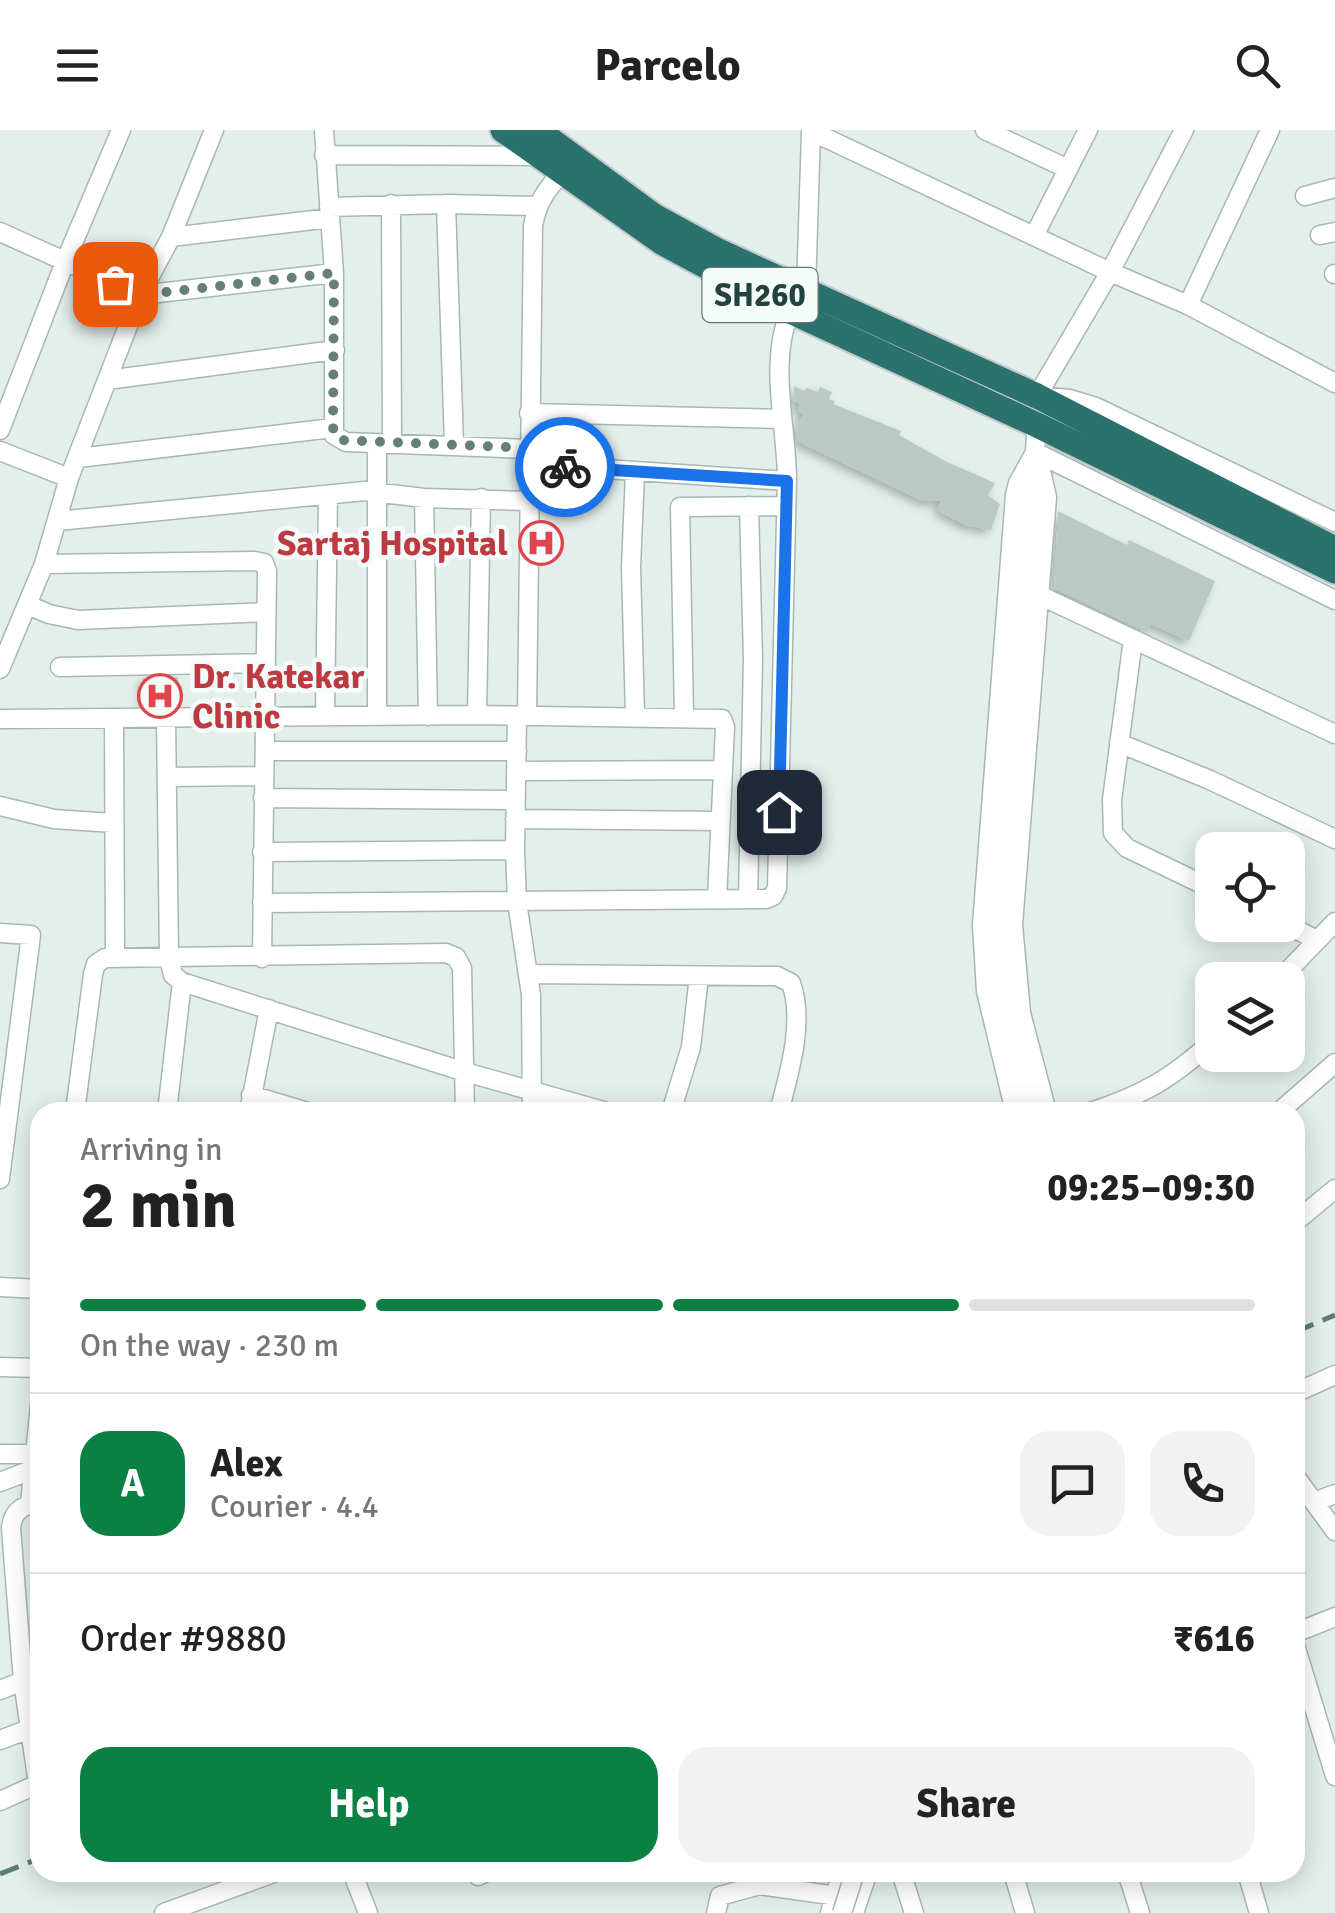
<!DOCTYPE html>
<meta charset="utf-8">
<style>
body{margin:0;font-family:Signika,sans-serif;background:#f2f2f2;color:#222;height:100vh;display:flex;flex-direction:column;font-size:38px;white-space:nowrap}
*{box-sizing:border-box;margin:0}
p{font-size:32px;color:#767676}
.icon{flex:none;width:55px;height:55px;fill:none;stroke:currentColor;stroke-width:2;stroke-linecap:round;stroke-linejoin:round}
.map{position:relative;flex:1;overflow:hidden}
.drawer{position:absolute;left:30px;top:972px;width:1275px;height:780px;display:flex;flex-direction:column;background:#fff;border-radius:30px;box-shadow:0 5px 25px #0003}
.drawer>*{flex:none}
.tools{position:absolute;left:1195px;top:702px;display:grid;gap:20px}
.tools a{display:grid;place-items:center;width:110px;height:110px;border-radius:20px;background:#fff;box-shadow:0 5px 25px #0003;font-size:50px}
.pin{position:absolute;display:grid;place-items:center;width:85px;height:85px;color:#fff;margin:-42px;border-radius:20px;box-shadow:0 5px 15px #0006}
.courier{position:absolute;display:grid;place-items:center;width:100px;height:100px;margin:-50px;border:8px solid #1a73e8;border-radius:50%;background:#fff;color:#222;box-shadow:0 2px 12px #0007}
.summary em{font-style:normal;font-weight:800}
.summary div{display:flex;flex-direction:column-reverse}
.summary{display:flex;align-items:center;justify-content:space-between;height:170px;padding:0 50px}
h1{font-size:65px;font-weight:800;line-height:75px}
.bar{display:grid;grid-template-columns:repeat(4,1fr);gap:15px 10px;align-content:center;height:120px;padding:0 50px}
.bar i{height:12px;border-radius:8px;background:#e0e0e0}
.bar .selected{background:#0b8043}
.bar p{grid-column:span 4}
.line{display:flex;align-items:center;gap:25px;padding:0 50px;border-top:2px solid #e0e0e0}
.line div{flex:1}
.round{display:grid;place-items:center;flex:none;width:105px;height:105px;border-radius:30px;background:#f2f2f2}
.cta{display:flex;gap:20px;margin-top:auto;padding:20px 50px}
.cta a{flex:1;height:115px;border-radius:30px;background:#0b8043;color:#fff;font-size:40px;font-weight:800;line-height:115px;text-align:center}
.cta a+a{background:#f2f2f2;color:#222}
header{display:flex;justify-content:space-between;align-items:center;height:130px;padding:0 50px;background:#fff;font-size:45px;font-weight:800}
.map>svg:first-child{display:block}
.building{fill:#b9cac5;filter:url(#shadow)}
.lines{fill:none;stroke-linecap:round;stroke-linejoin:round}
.minor-casing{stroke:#a6b8b5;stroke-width:21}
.highway-casing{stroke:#c1cac9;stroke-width:29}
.minor{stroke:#fff;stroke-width:18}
.highway{stroke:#2b716e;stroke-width:25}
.rail{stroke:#5c7d7a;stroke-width:5;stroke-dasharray:20 10;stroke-linecap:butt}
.minor-bridge-casing{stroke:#a6b8b5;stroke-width:21;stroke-linecap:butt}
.minor-bridge{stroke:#fff;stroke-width:18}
.done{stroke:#667f7c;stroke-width:10;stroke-dasharray:0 18}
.route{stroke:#1a73e8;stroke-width:12}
.labels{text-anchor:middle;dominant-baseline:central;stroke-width:9;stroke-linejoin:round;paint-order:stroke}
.shield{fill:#f5fbf9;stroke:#617a77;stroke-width:2.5}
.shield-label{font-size:32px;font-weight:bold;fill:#22423f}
.health-label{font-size:35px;font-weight:bold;fill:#be3a42;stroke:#f5fbf9;text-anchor:end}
</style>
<header><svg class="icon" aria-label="menu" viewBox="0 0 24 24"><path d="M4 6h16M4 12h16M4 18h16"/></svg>Parcelo<svg class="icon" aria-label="search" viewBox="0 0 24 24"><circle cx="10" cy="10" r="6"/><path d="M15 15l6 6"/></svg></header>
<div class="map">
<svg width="1335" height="1783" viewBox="0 0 1335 1783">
<defs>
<filter id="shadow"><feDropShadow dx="-4.5" dy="4.5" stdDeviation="5" flood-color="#0004"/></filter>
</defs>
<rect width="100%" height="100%" fill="#e4efec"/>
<!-- building -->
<path class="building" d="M794,256L804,261L807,258L818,262L820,257L832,262L829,269L835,271L833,274L901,301L899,305L945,331L995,353L988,365L1000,374L991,400L966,395L937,380L941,371H923L797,311L796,298L804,284L798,281L800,273L793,271Z
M1058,381L1127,415L1129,410L1215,451L1189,511L1151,494L1147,502L1054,458Z
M178,547V575H144L143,548Z"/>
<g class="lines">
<!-- minor casing -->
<g class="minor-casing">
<path id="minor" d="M324,0L334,143V305L346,312L529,319
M985,0L1068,39
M1184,0L1110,142L1037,266L1070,269L1096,277L1335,392
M324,25L539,26
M1305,66L1335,58
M391,74L392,313
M446,74L454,314
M329,77L446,74L536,76
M0,102L140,165L334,143
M1320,105L1335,102
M1034,106L1088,0
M171,107L330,88
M1334,144H1335
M806,160L811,1L1110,142L1188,175L1335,253
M1188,175L1270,0
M107,250L335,220
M529,283L781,289
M0,300L65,132L121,0
M0,321L69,348
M1035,322L1335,470
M78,328L333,298
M1039,332L1047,367L1013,795L1021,883L1047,982
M529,334L787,351
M635,343L631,437L635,586
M424,368L428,586
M57,391L365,361L424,368L528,371
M44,434L255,431L264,433L267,441L262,828
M1039,465L1335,604
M28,475L49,484L78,490L266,482
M1133,509L1112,670L1113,703L1127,718L1212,759
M60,537L265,533
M0,539L44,434L69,348L140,165L171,107L214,0
M477,585L722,589L725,597L717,769
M325,586L328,365
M377,586V313
M517,586L515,720L517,772L531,865L532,982
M527,586L533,96C537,73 545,61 561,44
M684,586L680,377L786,376
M0,589L477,585L481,368
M114,589L115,826
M166,589L169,828L173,845L182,852L465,942L607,982
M1119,613L1210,650L1335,709
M265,621H517
M516,641L722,640
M167,647L264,646
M263,668L515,670
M0,676L54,689L113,693
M515,689L720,691
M262,722L515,720
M748,769L753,529L749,376
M262,773L766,769L773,766L777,758L787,351C787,296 768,234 790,181
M1287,795L1317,810
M0,803L31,805L0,1049
M528,844L777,846L791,853C805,892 789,943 779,982
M1279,850L1335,792
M251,965L308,982
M75,982L93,844L96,834L105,828L446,823L456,827L462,838L465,982
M167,982L182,852
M249,982L269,879
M671,982L691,917L699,846
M1015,982L986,861L982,795L1015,365L1018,353L1033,326
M1031,982C1012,915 999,851 998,781L1037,295
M1091,982C1145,964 1170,949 1212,912
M1279,982L1335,933
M1295,1092L1335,1059
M0,1157L40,1159
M0,1237L40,1238
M1295,1263L1335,1245
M0,1324H35
M1295,1346L1335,1401
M0,1352L34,1339
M1314,1372L1335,1364
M30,1374L40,1275
M1295,1503L1335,1487
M1295,1515L1335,1646
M0,1560L23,1551
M0,1610L29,1599
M38,1654L23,1551L11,1398C13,1380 23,1375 40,1372
M0,1671L40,1653
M352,1742L368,1783
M901,1742L914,1783
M1013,1742L1025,1783
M1127,1742L1140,1783
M1247,1742L1259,1783
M478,1746L486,1742
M760,1755L858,1769
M164,1783L276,1742
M716,1783L720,1766L760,1755L759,1743
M830,1783L842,1742
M854,1783L868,1742"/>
</g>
<!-- highway casing -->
<g class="highway-casing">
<path id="highway" d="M503,0L663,113L790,181L1037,295L1335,441
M537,0L654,86L718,121L1037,266L1335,419"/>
</g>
<!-- minor -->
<use href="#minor" class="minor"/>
<!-- highway -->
<use href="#highway" class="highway"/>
<!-- rail -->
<path class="rail" d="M1295,1202L1335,1185
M0,1744L40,1728"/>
<!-- minor-bridge casing -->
<g class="minor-bridge-casing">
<path id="minor-bridge" d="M842,1783L855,1742"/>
</g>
<!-- minor-bridge -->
<use href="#minor-bridge" class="minor-bridge"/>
</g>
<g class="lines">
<!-- done -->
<path class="done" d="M115,154L140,165L334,143L333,298L339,310L529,318V334L565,337"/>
<!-- route -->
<path class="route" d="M565,337L787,351L779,682"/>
</g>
<!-- icons -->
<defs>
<g id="hospital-ring" transform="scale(2.25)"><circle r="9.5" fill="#f5fbf9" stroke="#e0444e" stroke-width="1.5"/><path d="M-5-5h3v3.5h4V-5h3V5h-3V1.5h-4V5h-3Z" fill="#e0444e"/></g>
</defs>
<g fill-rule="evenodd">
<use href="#hospital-ring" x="541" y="413"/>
<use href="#hospital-ring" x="160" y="566"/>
</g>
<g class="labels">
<!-- shield labels -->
<rect class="shield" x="702.5" y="138" width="115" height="54" rx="8"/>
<g class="shield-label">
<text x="760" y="165">SH260</text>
</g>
<!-- health labels -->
<g class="health-label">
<text x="508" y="413">Sartaj Hospital</text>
<text x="192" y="546" text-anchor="start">Dr. Katekar<tspan x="192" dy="40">Clinic</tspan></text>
</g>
</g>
</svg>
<div class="tools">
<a><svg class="icon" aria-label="locate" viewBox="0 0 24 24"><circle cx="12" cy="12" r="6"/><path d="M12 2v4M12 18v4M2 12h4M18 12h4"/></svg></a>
<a><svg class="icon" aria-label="layers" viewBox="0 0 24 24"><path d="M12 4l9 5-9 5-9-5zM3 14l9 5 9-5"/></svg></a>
</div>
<div class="pin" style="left:115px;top:154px;background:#ea580c"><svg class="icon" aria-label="bag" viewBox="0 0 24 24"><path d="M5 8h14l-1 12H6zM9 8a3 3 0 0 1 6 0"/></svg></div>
<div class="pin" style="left:779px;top:682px;background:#1f2937"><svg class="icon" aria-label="home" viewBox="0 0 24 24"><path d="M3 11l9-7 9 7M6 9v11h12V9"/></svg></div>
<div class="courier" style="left:565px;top:337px"><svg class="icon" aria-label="bike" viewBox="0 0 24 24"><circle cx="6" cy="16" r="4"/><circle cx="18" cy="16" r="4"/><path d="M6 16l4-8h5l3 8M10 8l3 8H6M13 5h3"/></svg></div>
<section class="drawer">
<div class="summary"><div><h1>2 min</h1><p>Arriving in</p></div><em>09:25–09:30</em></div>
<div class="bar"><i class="selected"></i><i class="selected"></i><i class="selected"></i><i></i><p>On the way · 230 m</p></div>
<div class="line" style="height:180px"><b class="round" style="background:#0b8043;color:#fff">A</b><div><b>Alex</b><p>Courier · 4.4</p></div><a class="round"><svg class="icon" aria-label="chat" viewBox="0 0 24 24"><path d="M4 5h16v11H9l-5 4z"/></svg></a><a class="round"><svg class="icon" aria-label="phone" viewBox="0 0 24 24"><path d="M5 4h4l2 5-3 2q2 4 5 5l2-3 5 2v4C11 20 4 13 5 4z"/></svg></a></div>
<div class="line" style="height:130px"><div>Order #9880</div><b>₹616</b></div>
<div class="cta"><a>Help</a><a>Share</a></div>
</section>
</div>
